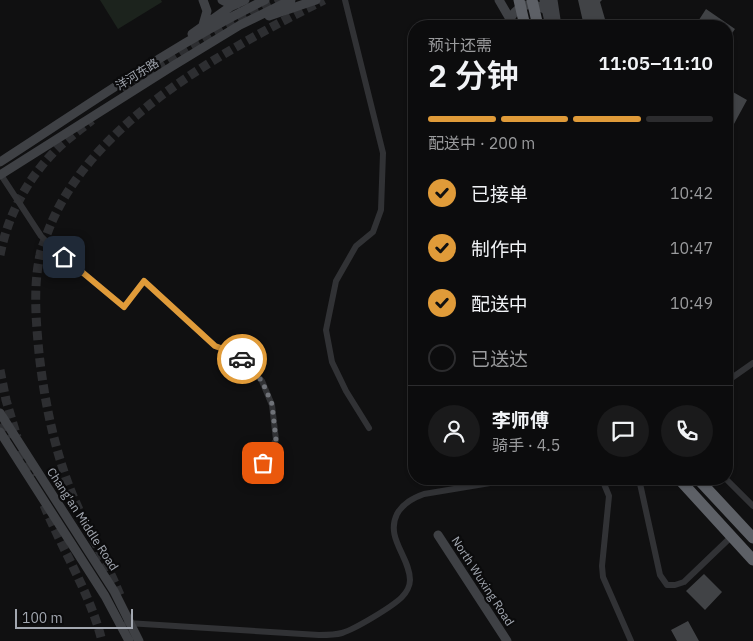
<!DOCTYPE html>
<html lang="zh">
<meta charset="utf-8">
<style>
body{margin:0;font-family:"IBM Plex Sans","Noto Sans SC",sans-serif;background:#1a1a1b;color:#f1f3f6;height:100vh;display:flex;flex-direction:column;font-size:19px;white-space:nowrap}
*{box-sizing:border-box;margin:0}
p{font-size:16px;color:#9a9b9d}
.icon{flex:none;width:28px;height:28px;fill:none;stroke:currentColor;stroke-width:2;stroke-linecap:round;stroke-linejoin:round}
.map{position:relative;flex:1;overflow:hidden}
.drawer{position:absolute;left:408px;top:20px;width:325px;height:465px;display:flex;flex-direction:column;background:#0c0c0d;border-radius:20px;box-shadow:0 1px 4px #0004,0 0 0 1px #2c2c2e}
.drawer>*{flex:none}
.scale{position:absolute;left:15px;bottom:12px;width:118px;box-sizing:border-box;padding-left:5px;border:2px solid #a2a7b0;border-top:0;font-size:14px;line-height:18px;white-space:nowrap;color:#a2a7b0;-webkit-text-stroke:4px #0b0b0c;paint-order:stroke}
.pin{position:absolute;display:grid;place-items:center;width:42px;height:42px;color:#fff;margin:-21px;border-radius:10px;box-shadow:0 2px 8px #0006}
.courier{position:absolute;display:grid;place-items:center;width:50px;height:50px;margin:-25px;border:4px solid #e09b39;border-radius:50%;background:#fff;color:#222;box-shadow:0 1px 6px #0007}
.summary em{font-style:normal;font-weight:600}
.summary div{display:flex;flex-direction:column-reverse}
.summary{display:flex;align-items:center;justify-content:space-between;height:85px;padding:0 20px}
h1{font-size:32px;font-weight:600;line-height:38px}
.bar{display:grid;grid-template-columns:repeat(4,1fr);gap:8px 5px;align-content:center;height:60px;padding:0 20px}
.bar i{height:6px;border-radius:4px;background:#2c2c2e}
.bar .current{background:#e09b39}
.bar p{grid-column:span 4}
.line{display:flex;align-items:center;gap:12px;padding:0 20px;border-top:1px solid #2c2c2e}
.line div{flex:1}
.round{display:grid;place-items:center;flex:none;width:52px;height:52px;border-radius:26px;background:#1a1a1b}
ol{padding:0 20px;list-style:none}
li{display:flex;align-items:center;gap:15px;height:55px}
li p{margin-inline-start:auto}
li .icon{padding:5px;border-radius:50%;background:#e09b39;color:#111;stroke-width:4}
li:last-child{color:#9a9b9d}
li i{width:28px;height:28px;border:2px solid #2c2c2e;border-radius:50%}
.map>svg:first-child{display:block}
.green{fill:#1c231d}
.building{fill:#414346}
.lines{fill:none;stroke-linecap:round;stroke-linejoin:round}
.secondary-tunnel{stroke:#2d2e31;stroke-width:9;stroke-dasharray:9 4.5;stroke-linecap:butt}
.street{stroke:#313235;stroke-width:6}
.secondary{stroke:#3f4145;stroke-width:9}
.highway{stroke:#5d6066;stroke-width:11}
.done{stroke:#6f7278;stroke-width:5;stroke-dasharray:0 9}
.route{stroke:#e09b39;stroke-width:6}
.labels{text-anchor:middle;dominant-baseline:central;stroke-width:4.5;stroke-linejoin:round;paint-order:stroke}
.street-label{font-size:12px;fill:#a2a7b0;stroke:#0b0b0c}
</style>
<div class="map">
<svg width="753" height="641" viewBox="0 0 753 641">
<rect width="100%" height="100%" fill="#101011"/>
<!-- green -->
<path class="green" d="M100,0H161L162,2L118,29Z"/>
<!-- building -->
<path class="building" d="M578,0H602L600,2L607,26H584Z
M706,9L735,29L726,42V26H695Z
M726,88L747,100L728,135L726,134Z
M704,574L722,592L705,610L686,591Z
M688,621L699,641H677L671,630Z"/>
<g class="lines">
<!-- secondary-tunnel -->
<path class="secondary-tunnel" d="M125,93C171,54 227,24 281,0
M0,255C8,215 27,179 56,150C67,139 80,130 92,120
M0,370L6,400L17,437
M0,424L9,439
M21,450L32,477
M44,505C63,551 90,593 102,641
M120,595C105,558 83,523 69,486C53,443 44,398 39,353C36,321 33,287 40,255C41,248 45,241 47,234C87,123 225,50 324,0"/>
<!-- street -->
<path class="street" d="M345,0L383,153L381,210L373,232L356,246L336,281L326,330L332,362L346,391L369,428
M1,175L41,236L50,245L124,307L144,281L215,346L237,354L262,381L272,405L276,440L263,463
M726,382L753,363
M602,479L609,496L602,566L603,577L631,641
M639,479L660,575L667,585H675L684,582L731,537
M726,479L753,506
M127,623L319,635C327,635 335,635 342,633C355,629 392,607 402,597C406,593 410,586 410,580C410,557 385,538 397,514C403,503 413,498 424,494L514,479"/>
<!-- secondary -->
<path class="secondary" d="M222,0L228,3L237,4
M499,0L510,19C519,3 532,1 546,10
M544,0L550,26
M553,0L557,26
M269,16L316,0
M203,25L207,11L203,0
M192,34L230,7L245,0
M0,162C87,106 172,45 265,0
M0,175L171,67L240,25L291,0
M0,413L114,591L139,641
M0,432L105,596L129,641
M438,535L507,641"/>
<!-- highway -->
<path class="highway" d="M519,0L525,26
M532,0L538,26
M679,479L753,560
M698,479L753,538"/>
</g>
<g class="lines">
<!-- done -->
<path class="done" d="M242,359L262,381L272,404L276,440L263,463"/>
<!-- route -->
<path class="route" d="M64,257L124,307L144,281L215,346L237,354L242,359"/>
</g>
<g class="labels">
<!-- street labels -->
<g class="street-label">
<text transform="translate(137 74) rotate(-32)">洋河东路</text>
<text transform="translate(83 519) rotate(57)">Chang'an Middle Road</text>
<text transform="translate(483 581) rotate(57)">North Wuxing Road</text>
</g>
</g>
</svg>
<div class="scale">100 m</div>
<div class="pin" style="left:263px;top:463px;background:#ea580c"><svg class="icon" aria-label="bag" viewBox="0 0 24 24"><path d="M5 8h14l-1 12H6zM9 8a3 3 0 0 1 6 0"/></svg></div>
<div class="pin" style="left:64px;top:257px;background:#1f2937"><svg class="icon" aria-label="home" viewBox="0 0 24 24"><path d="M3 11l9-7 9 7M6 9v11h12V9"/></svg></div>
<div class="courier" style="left:242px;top:359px"><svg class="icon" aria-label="car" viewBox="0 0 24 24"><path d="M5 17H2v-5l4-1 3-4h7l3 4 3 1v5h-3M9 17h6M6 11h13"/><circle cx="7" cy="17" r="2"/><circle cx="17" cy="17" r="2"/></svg></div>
<section class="drawer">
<div class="summary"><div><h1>2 分钟</h1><p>预计还需</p></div><em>11:05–11:10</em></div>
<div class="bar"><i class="current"></i><i class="current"></i><i class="current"></i><i></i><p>配送中 · 200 m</p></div>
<ol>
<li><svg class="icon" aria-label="check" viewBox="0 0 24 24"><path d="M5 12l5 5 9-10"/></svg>已接单<p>10:42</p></li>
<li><svg class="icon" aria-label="check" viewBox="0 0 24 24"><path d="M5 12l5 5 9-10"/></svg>制作中<p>10:47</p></li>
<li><svg class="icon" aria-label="check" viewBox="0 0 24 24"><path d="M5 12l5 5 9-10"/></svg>配送中<p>10:49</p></li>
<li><i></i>已送达</li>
</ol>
<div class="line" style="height:90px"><a class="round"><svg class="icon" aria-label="person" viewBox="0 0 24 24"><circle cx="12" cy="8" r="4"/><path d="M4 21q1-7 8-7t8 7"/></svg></a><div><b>李师傅</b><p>骑手 · 4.5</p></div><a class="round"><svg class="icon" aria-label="chat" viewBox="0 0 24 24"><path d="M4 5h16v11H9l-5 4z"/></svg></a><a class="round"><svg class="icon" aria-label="phone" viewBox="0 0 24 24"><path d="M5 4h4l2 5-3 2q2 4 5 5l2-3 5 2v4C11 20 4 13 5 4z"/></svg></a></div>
</section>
</div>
